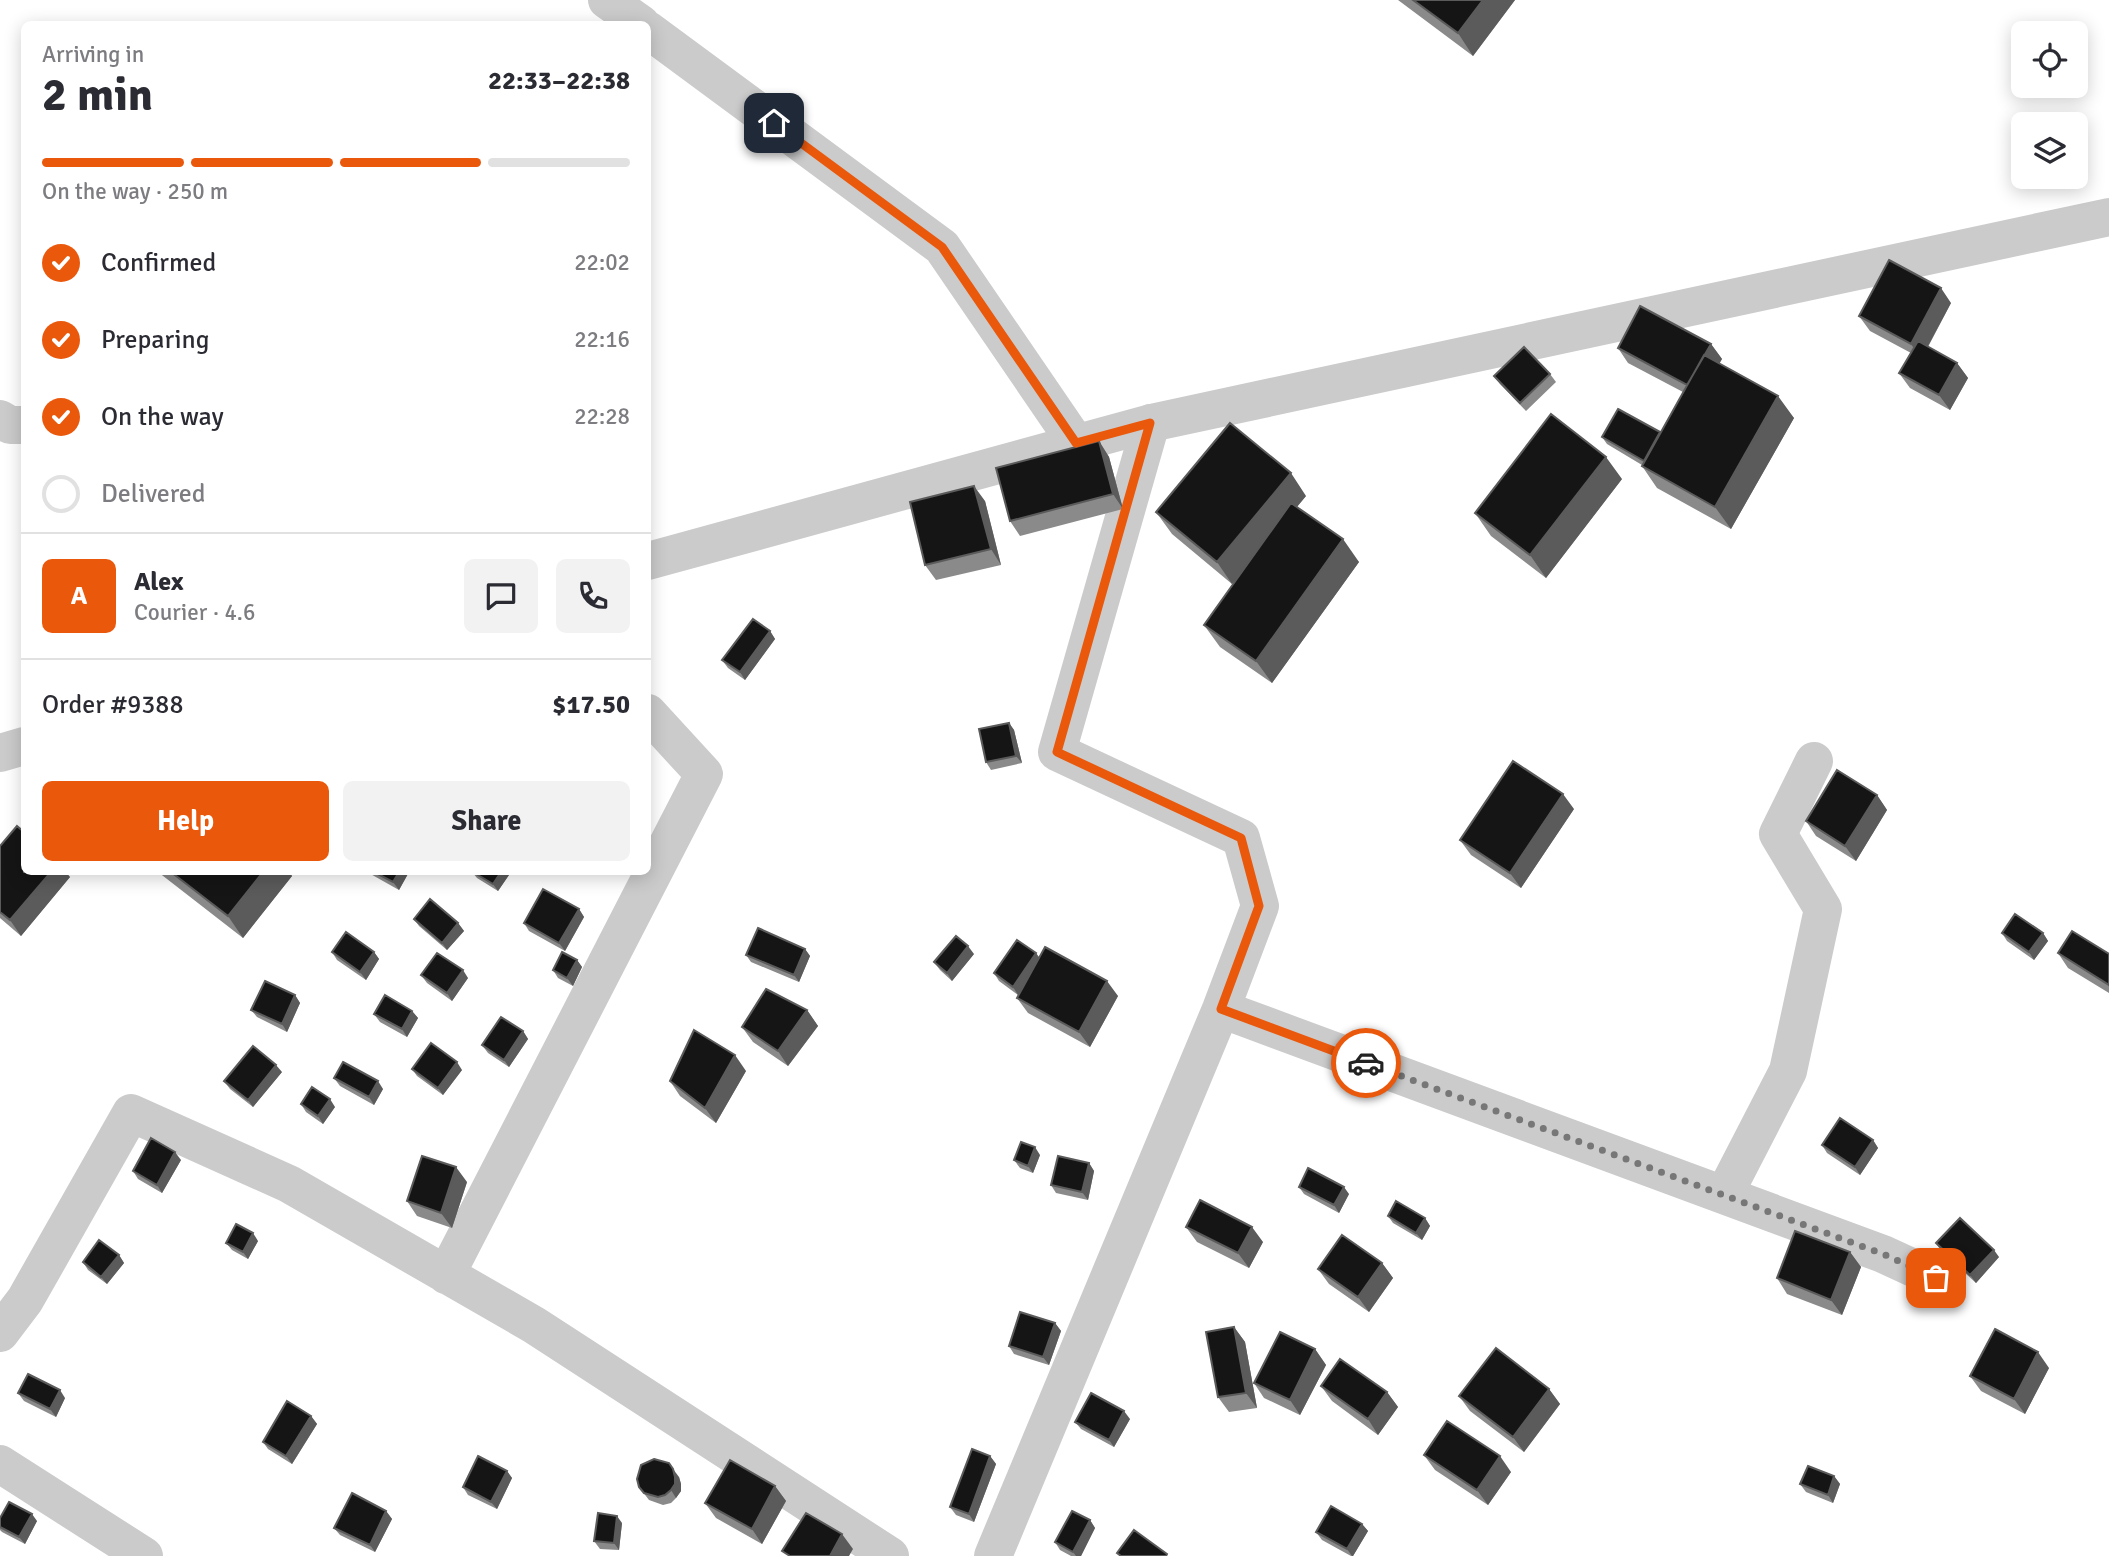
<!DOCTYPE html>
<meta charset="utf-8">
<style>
body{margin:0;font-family:Signika,sans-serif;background:#f2f2f3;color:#2b2b33;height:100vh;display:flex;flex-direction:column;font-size:26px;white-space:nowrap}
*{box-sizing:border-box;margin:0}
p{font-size:23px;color:#7c7c81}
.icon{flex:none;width:38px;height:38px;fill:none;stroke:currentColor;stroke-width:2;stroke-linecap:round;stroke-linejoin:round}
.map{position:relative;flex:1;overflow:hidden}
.details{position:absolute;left:21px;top:21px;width:630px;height:854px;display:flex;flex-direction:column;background:#fff;border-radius:10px;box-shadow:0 4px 18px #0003}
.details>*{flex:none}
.buttons{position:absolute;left:2011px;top:21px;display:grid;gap:14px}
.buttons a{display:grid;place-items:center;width:77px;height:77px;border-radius:10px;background:#fff;box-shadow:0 4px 18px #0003;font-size:35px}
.pin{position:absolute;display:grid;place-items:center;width:60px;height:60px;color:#fff;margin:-30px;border-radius:14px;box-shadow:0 4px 10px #0006}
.courier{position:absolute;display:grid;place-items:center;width:70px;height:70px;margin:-35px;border:5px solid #ea580c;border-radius:50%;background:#fff;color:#222;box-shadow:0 2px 9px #0007}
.headline em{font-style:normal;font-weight:700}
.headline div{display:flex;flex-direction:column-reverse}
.headline{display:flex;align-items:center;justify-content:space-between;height:119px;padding:0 21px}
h1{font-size:46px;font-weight:700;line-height:52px}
.bar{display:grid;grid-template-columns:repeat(4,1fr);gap:10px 7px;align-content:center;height:84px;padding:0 21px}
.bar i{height:9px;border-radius:5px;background:#e1e1e2}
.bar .selected{background:#ea580c}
.bar p{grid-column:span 4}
.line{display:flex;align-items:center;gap:18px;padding:0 21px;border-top:2px solid #e1e1e2}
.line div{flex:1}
.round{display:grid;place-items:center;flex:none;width:74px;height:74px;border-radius:10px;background:#f2f2f3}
ol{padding:0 21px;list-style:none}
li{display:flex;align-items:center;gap:21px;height:77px}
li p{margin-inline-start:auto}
li .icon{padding:7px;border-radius:50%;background:#ea580c;color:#fff;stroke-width:4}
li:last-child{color:#7c7c81}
li i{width:38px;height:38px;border:4px solid #e1e1e2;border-radius:50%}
.button{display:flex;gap:14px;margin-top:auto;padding:14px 21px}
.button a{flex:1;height:80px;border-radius:10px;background:#ea580c;color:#fff;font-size:28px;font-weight:700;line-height:80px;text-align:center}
.button a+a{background:#f2f2f3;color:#2b2b33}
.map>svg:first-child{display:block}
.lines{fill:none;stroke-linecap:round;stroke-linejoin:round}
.minor{stroke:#cbcbcb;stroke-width:38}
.tertiary{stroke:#cbcbcb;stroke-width:38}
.wall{fill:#8a8a8a}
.shaded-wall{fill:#5b5b5b}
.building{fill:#151515;stroke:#5b5b5b;stroke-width:2}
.done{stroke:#777;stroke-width:7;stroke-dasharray:0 12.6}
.route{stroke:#ea580c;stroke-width:9}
</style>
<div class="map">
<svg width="2109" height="1556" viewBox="0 0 2109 1556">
<rect width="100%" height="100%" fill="#fff"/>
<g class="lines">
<!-- minor -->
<path class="minor" d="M607,0L641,24
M648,30L942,247L1076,443
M0,419L10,425H24
M1221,1009L1883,1254L1935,1278
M1724,1195L1788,1071L1823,909L1778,834L1814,761
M446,1275L704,774L648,713
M0,1333L25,1300L131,1113L289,1184L534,1325L890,1556
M0,1464L144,1556
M993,1556L1221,1009L1260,906L1241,838L1057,752L1151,423"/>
<!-- tertiary -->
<path class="tertiary" d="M648,561L1151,423L2109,217
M0,753L24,746"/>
</g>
<!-- wall -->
<path class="wall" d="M1398,0H1515L1473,56Z
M1951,303L1928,347L1957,363L1968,378L1950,410L1910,388L1899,373L1911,353L1870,331L1859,316Z
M1711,344L1722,359L1719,363L1794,418L1731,529L1657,488L1642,466V465L1607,444L1602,437L1660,433L1683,392L1628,363L1618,348Z
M1550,374L1556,382L1526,411L1500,384L1494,376Z
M1099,441L1109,457L1123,509L1020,536L1010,521Z
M1622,479L1546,578L1491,536L1475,513Z
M1306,496L1297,507L1359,562L1272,683L1220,647L1204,625L1238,578L1232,584L1172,534L1156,512Z
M985,501L1001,565L936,580L925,565Z
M770,631L775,639L745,680L728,668L722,660Z
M1009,723L1014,730L1022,763L991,770L986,762Z
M1877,795L1887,810L1856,861L1816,836L1806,821Z
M1574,809L1521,888L1471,855L1460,840Z
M0,846L70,877L21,936L0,918Z
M158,872H289L292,876L243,938Z
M367,872H409L399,890Z
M472,872H511L498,891L477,878Z
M579,909L584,917L565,951L529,931L524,923Z
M414,919L458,923L464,931L447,950L419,926Z
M2002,933H2043L2048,941L2034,960L2007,941Z
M805,949L810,956L799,982L751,962L746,955Z
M332,952H374L379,959L366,980L337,960Z
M2058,953L2109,954V993L2068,968Z
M974,954L952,981L940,970L934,962Z
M1040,958L1118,996L1090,1047L1028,1013L1017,998L1018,995L999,981L994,973Z
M577,960L582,967L573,986L558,978L553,970Z
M421,975L468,978L452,1001L427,983Z
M295,995L300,1003L287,1032L257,1017L251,1010Z
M807,1010L818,1026L788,1066L753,1042L742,1027Z
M412,1011L418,1018L407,1037L380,1022L374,1014Z
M523,1031L528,1039L509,1067L488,1053L482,1045Z
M412,1069L462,1070L443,1095L417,1076Z
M746,1071L716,1123L680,1096L670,1081Z
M282,1072L253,1107L230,1089L224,1081Z
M334,1078L383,1089L374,1105L340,1086Z
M301,1104L335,1107L323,1124L306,1112Z
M1873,1140L1878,1148L1860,1175L1827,1153L1822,1145Z
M1040,1155L1033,1173L1020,1168L1014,1160Z
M181,1160L162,1193L138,1179L133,1171Z
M1089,1163L1094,1171L1088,1200L1056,1193L1051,1185Z
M467,1182L452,1228L417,1216L407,1201Z
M1299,1187L1349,1194L1339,1213L1304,1194Z
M1388,1216L1425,1218L1430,1226L1422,1240L1393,1223Z
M1186,1227L1263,1242L1249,1268L1197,1242Z
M258,1241L248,1259L232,1250L226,1243Z
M1936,1243L1999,1257L1976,1283L1941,1251Z
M1850,1252L1861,1267L1842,1315L1787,1294L1777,1278Z
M119,1255L124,1263L107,1284L88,1270L83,1262Z
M1382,1263L1393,1278L1369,1312L1329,1284L1318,1269Z
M1055,1323L1061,1331L1049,1365L1014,1354L1009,1346Z
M1234,1327L1245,1342L1257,1408L1229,1412L1218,1397Z
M1315,1349L1326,1365L1300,1415L1264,1398L1254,1383Z
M2049,1368L2025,1414L1981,1391L1970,1376Z
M1321,1386L1387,1392L1398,1407L1378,1435L1332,1401Z
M1549,1389L1560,1404L1524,1452L1470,1411L1459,1396Z
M18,1393L65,1398L56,1417L24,1401Z
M311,1416L317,1424L292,1464L268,1449L263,1442Z
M1130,1419L1114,1447L1081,1429L1075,1422Z
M1424,1455L1511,1472L1488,1505L1435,1470Z
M990,1456L996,1464L974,1522L956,1515L950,1507Z
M507,1471L512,1478L497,1509L468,1495L463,1487Z
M1834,1476L1840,1484L1833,1503L1806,1492L1800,1484Z
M679,1477L681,1484V1491L676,1498L671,1503L663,1505L649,1500L639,1487Z
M775,1486L786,1501L762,1544L716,1518L705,1503Z
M386,1511L392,1519L375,1552L340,1535L334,1528Z
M0,1518L37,1521L25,1544L2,1532L0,1530Z
M1090,1520L1095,1528L1081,1556H1071L1060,1550L1055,1542Z
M622,1523L619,1550L600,1549L594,1541Z
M1362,1524L1368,1531L1353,1556H1351L1322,1540L1316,1532Z"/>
<!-- shaded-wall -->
<path class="shaded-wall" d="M1483,0H1515L1473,56L1458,33Z
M1941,288L1951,303L1921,359L1911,344Z
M1711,344L1722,359L1699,401L1688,386Z
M1957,363L1968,378L1950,410L1939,395Z
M1778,396L1794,418L1731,529L1715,507Z
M1099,441L1109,457L1123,509L1113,494Z
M1606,457L1622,479L1546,578L1530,555Z
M1291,473L1306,496L1232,584L1217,562Z
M974,486L985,501L1001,565L991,549Z
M1343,539L1359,562L1272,683L1256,661Z
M770,631L775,639L745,680L740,672Z
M1009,723L1014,730L1022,763L1016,756Z
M1563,794L1574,809L1521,888L1510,873Z
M1877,795L1887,810L1856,861L1845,846Z
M51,872H66L70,877L21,936L10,920Z
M263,872H289L292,876L243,938L228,916Z
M399,872H409L399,890L393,882Z
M501,872H511L498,891L493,884Z
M579,909L584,917L565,951L559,943Z
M458,923L464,931L447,950L442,943Z
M2043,933L2048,941L2034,960L2029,952Z
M968,946L974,954L952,981L947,973Z
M805,949L810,956L799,982L794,975Z
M374,952L379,959L366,980L360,972Z
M1036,953L1042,961L1018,995L1013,987Z
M577,960L582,967L573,986L567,978Z
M463,970L468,978L452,1001L447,993Z
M1107,981L1118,996L1090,1047L1079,1032Z
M295,995L300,1003L287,1032L282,1024Z
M807,1010L818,1026L788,1066L778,1051Z
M412,1011L418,1018L407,1037L402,1029Z
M523,1031L528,1039L509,1067L504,1060Z
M735,1055L746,1071L716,1123L705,1108Z
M457,1062L462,1070L443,1095L438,1088Z
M276,1065L282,1072L253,1107L248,1100Z
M378,1081L383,1089L374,1105L369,1097Z
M330,1099L335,1107L323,1124L318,1116Z
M1873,1140L1878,1148L1860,1175L1855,1167Z
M1035,1147L1040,1155L1033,1173L1028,1166Z
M175,1152L181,1160L162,1193L157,1185Z
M1089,1163L1094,1171L1088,1200L1082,1192Z
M456,1167L467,1182L452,1228L441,1213Z
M1344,1187L1349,1194L1339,1213L1334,1205Z
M1425,1218L1430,1226L1422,1240L1416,1233Z
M1252,1227L1263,1242L1249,1268L1238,1253Z
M253,1233L258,1241L248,1259L243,1252Z
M1994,1250L1999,1257L1976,1283L1970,1275Z
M1850,1252L1861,1267L1842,1315L1831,1300Z
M119,1255L124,1263L107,1284L101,1277Z
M1382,1263L1393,1278L1369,1312L1358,1297Z
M1055,1323L1061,1331L1049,1365L1043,1357Z
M1234,1327L1245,1342L1257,1408L1246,1393Z
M1315,1349L1326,1365L1300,1415L1290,1400Z
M2038,1352L2049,1368L2025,1414L2014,1399Z
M1549,1389L1560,1404L1524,1452L1513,1437Z
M60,1390L65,1398L56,1417L50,1409Z
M1387,1392L1398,1407L1378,1435L1368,1419Z
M1124,1411L1130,1419L1114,1447L1109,1440Z
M311,1416L317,1424L292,1464L286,1456Z
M990,1456L996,1464L974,1522L969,1514Z
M1500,1456L1511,1472L1488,1505L1477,1490Z
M673,1469L679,1477L681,1484V1491L676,1498L671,1490Z
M507,1471L512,1478L497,1509L491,1502Z
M1834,1476L1840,1484L1833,1503L1828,1495Z
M775,1486L786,1501L762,1544L752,1529Z
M386,1511L392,1519L375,1552L370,1545Z
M32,1514L37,1521L25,1544L19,1537Z
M617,1516L622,1523L619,1550L614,1543Z
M1090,1520L1095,1528L1081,1556H1076L1073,1552Z
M1362,1524L1368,1531L1353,1556H1352L1347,1549Z
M842,1534L853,1549L849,1556H830Z"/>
<!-- building -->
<path class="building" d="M1413,0H1483L1458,33Z
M1889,260L1941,288L1911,344L1859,316Z
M1640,306L1711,344L1687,385L1618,348Z
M1918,341L1957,363L1939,395L1899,373Z
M1524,347L1550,374L1520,403L1494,376Z
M1704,355L1778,396L1715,507L1642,466Z
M1618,409L1660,432L1644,461L1602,437Z
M1551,414L1606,457L1530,555L1475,513Z
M1230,423L1291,473L1217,562L1156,512Z
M1099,441L1113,494L1010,521L996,468Z
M974,486L991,549L925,565L910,502Z
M1291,503L1343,539L1256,661L1204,625Z
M753,619L770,631L740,672L722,660Z
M1009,723L1016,756L986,762L979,729Z
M1513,761L1563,794L1510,873L1460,840Z
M1837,770L1877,795L1845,846L1806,821Z
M17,826L24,832V872H51L10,920L0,912V846Z
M171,872H263L228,916Z
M374,872H399L393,882Z
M473,872H501L493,884Z
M543,889L579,909L559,943L524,923Z
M430,899L458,923L442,943L414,919Z
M2015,914L2043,933L2029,952L2002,933Z
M758,928L805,949L794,975L746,955Z
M2072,931L2109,954V985L2058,953Z
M346,932L374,952L360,972L332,952Z
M956,936L968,946L947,973L934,962Z
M1017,940L1036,953L1013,987L994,973Z
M1045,947L1107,981L1079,1032L1017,998Z
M562,952L577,960L567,978L553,970Z
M437,953L463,970L447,993L421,975Z
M265,981L295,995L282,1024L251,1010Z
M766,989L807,1010L778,1051L742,1027Z
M385,995L412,1011L402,1029L374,1014Z
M501,1017L523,1031L504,1060L482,1045Z
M694,1030L735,1055L705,1108L670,1081Z
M431,1043L457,1062L438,1088L412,1069Z
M253,1046L276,1065L248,1100L224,1081Z
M343,1062L378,1081L369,1097L334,1078Z
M312,1087L330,1099L318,1116L301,1104Z
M1840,1118L1873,1140L1855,1167L1822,1145Z
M151,1138L175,1152L157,1185L133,1171Z
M1021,1142L1035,1147L1028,1166L1014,1160Z
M422,1156L456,1167L441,1213L407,1201Z
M1058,1156L1089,1163L1082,1192L1051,1185Z
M1308,1168L1344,1187L1334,1205L1299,1187Z
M1200,1200L1252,1227L1238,1253L1186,1227Z
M1396,1201L1425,1218L1416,1233L1388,1216Z
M1960,1218L1994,1250L1970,1275L1936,1243Z
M236,1224L253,1233L243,1252L226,1243Z
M1795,1231L1850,1252L1831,1300L1777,1278Z
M1342,1235L1382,1263L1358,1297L1318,1269Z
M99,1240L119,1255L101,1277L83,1262Z
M1020,1312L1055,1323L1043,1357L1009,1346Z
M1234,1327L1246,1393L1218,1397L1206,1332Z
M1995,1329L2038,1352L2014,1399L1970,1376Z
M1280,1332L1315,1349L1290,1400L1254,1383Z
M1496,1348L1549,1389L1513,1437L1459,1396Z
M1340,1359L1387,1392L1368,1419L1321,1386Z
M28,1374L60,1390L50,1409L18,1393Z
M1091,1393L1124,1411L1109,1440L1075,1422Z
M287,1401L311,1416L286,1456L263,1442Z
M1447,1421L1500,1456L1477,1490L1424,1455Z
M972,1449L990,1456L969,1514L950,1507Z
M478,1456L507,1471L491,1502L463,1487Z
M654,1459L669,1463L673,1469L675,1477V1484L671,1490L665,1495L658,1497L644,1493L639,1487L637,1479L641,1465Z
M730,1460L775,1486L752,1529L705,1503Z
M1808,1466L1834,1476L1828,1495L1800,1484Z
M352,1493L386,1511L370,1545L334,1528Z
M9,1502L32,1514L19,1537L0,1527V1518Z
M1331,1506L1362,1524L1347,1549L1316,1532Z
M1072,1511L1090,1520L1073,1552L1055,1542Z
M598,1513L617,1516L614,1543L594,1541Z
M806,1513L842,1534L830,1556H790L782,1551Z
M1134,1530L1167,1554L1166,1556H1121L1117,1553Z"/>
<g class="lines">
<!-- done -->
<path class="done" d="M1366,1063L1883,1254L1936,1278"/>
<!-- route -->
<path class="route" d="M774,123L942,247L1076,443L1150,423L1057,752L1241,838L1259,906L1221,1009L1366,1063"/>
</g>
</svg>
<div class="buttons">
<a><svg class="icon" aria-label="locate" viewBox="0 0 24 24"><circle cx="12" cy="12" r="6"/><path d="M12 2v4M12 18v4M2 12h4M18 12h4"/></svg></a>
<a><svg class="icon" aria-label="layers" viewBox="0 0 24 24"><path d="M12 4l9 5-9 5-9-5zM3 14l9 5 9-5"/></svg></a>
</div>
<div class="pin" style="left:1936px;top:1278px;background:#ea580c"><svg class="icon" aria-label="bag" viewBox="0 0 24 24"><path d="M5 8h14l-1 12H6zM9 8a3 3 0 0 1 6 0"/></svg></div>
<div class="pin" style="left:774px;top:123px;background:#1f2937"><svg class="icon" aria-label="home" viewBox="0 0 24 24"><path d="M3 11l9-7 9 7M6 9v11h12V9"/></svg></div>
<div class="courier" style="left:1366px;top:1063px"><svg class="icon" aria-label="car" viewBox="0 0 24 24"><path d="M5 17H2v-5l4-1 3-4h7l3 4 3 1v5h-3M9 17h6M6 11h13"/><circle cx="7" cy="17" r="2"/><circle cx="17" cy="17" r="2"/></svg></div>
<section class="details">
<div class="headline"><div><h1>2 min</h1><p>Arriving in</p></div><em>22:33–22:38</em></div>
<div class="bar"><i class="selected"></i><i class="selected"></i><i class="selected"></i><i></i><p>On the way · 250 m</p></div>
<ol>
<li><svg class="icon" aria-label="check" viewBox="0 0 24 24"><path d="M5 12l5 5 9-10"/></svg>Confirmed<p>22:02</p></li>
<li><svg class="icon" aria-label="check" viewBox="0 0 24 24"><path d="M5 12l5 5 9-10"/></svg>Preparing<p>22:16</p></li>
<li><svg class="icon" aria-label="check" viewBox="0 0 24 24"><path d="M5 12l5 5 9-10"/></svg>On the way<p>22:28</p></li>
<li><i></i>Delivered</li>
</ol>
<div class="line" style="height:126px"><b class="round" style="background:#ea580c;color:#fff">A</b><div><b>Alex</b><p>Courier · 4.6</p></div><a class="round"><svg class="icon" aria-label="chat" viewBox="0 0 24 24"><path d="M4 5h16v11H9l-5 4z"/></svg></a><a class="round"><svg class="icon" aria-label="phone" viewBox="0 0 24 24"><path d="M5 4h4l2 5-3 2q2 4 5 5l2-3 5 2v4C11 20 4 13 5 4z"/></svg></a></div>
<div class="line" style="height:91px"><div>Order #9388</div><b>$17.50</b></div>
<div class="button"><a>Help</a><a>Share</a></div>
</section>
</div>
